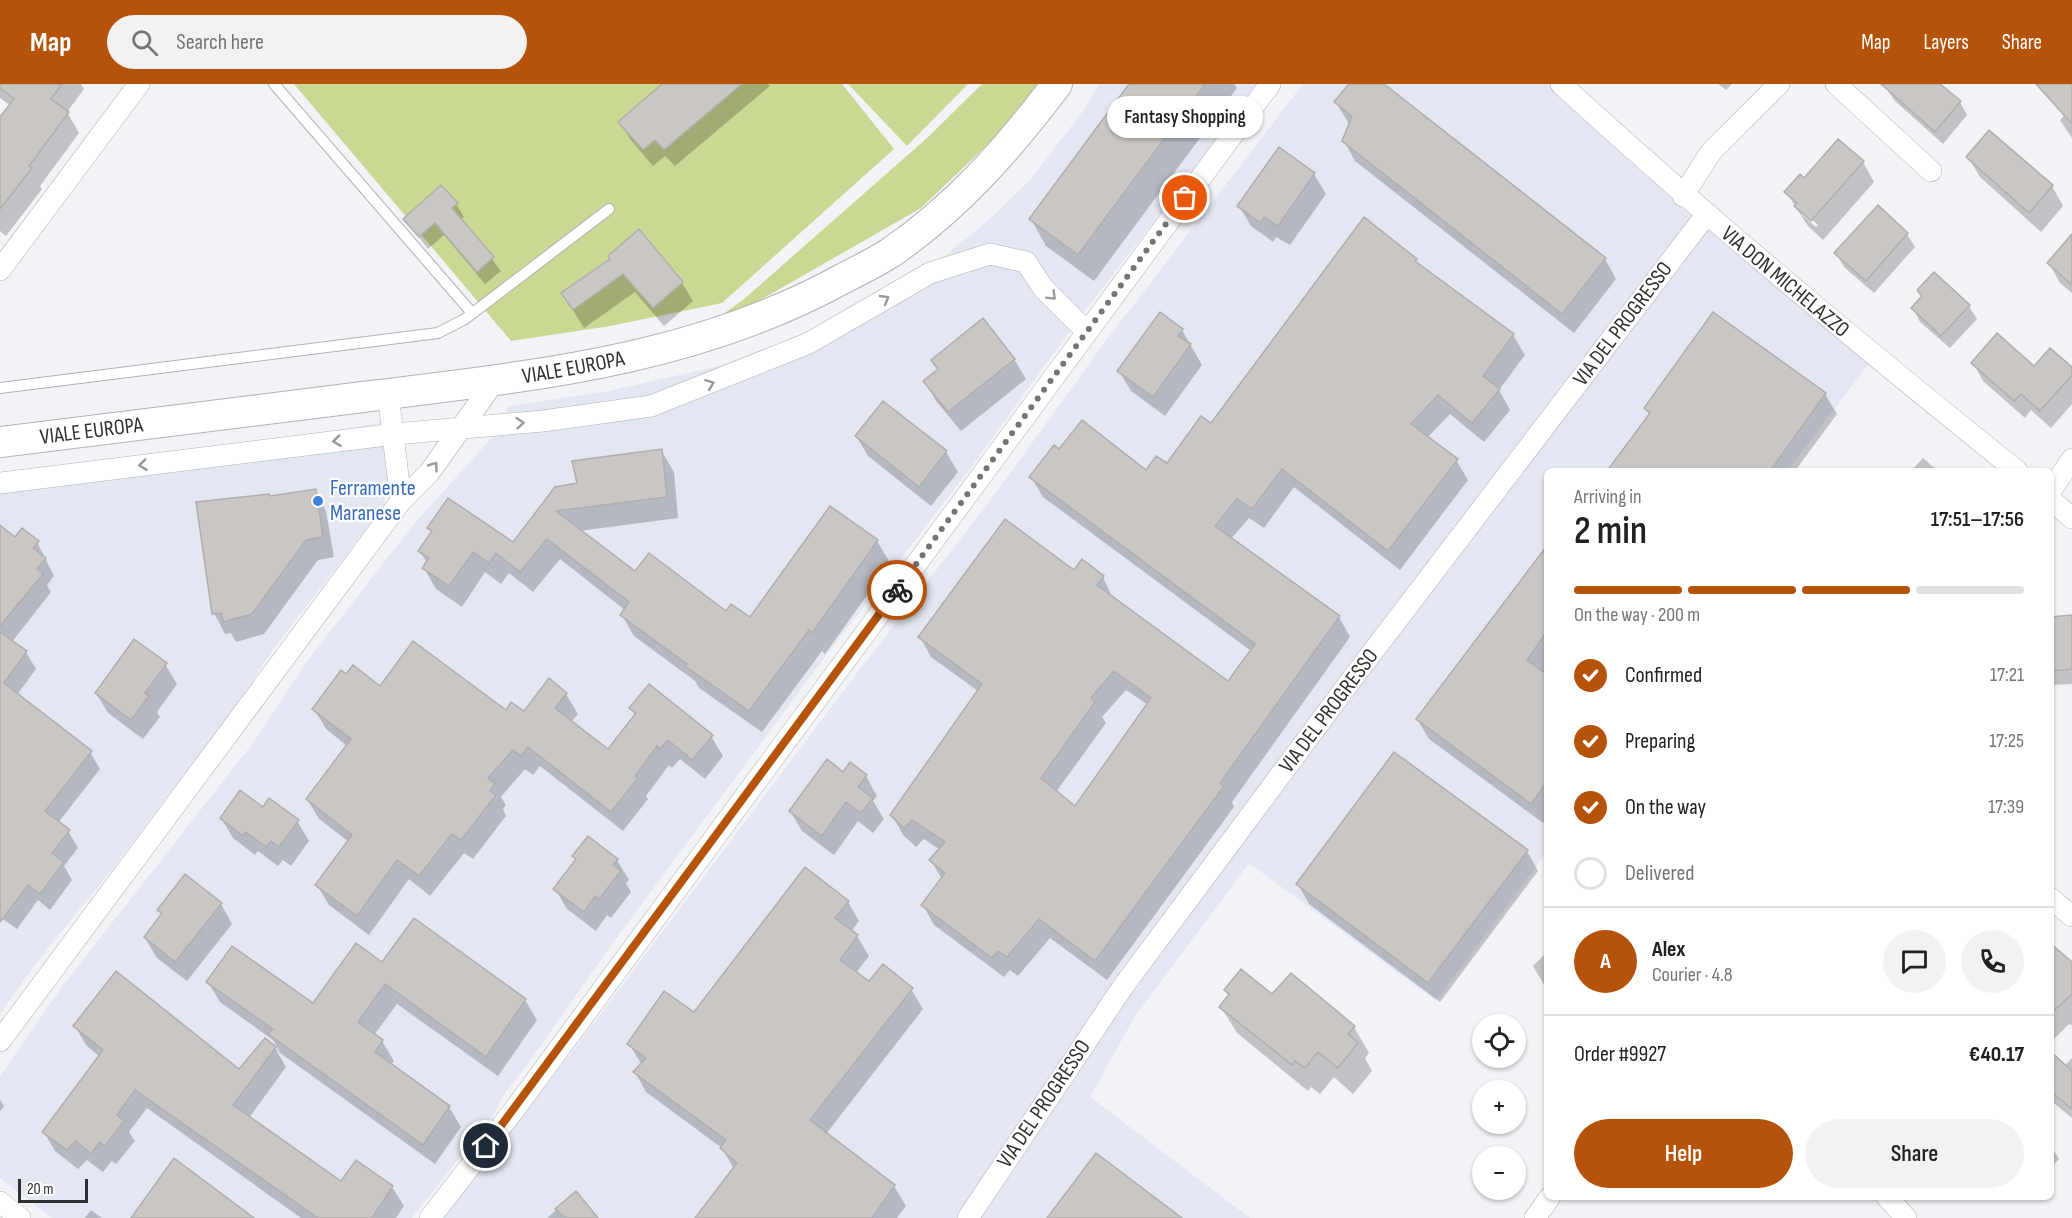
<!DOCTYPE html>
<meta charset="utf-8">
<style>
body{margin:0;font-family:"Sofia Sans Condensed",sans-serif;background:#f2f2f2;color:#202124;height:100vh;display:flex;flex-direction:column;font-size:22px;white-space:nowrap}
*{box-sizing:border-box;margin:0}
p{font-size:20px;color:#757577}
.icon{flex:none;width:33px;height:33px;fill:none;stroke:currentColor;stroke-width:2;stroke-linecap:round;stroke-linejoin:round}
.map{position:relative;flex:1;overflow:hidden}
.details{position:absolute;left:1544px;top:384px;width:510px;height:732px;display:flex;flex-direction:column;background:#fff;border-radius:9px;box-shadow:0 2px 4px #0004}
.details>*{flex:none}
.tools{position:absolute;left:1472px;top:930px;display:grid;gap:12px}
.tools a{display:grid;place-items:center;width:54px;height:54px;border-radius:50%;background:#fff;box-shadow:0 2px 4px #0004;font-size:30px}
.scale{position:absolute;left:18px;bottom:15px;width:70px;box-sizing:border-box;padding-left:6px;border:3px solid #2f3031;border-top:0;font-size:16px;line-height:21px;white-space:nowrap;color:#2f3031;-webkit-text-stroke:4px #fff;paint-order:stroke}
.pin{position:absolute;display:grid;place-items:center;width:51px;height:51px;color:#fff;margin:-26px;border:3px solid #fff;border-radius:50%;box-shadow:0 2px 6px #0007}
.courier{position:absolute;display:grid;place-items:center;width:60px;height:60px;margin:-30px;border:4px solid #b45309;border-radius:50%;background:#fff;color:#222;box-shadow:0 2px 8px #0007}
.bubble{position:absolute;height:42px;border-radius:21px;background:#fff;box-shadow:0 2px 4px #0004;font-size:20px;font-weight:600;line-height:42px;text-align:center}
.overview em{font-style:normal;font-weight:600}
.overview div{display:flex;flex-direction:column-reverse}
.overview{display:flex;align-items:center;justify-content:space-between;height:102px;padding:0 30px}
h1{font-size:39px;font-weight:600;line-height:45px}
.bar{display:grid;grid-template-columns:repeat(4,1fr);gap:9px 6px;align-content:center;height:72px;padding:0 30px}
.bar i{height:8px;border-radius:4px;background:#e0e0e0}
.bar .on{background:#b45309}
.bar p{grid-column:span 4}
.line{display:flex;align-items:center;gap:15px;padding:0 30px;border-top:2px solid #e0e0e0}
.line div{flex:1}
.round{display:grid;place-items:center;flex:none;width:63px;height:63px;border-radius:32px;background:#f2f2f2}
ol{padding:0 30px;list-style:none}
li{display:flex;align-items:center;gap:18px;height:66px}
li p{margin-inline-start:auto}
li .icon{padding:6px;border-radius:50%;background:#b45309;color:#fff;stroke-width:4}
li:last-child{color:#757577}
li i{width:33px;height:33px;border:3px solid #e0e0e0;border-radius:50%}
.primary-button{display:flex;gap:12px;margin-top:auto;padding:12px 30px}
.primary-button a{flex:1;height:69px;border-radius:36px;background:#b45309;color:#fff;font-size:24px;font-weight:600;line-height:69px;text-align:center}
.primary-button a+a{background:#f2f2f2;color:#202124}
header{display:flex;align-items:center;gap:36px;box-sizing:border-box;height:84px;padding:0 30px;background:#b45309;color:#fff}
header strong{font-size:28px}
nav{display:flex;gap:33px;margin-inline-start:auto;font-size:21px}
.search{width:420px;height:54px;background:#f2f2f2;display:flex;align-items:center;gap:15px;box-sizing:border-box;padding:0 21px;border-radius:33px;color:#757577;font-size:22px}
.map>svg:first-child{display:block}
.built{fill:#e2e7f1}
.green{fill:#c9d892}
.shadow{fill:#0003;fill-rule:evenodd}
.building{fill:#cac6c4;stroke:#b1aeac;stroke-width:1.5;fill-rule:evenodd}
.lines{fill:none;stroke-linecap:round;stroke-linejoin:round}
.lane-casing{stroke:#b0b1b5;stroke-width:12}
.street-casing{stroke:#b0b1b5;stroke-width:22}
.secondary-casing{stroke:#b0b1b5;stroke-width:32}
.lane{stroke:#fff;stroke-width:10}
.street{stroke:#fff;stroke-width:21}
.secondary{stroke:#fff;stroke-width:30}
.oneway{stroke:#979898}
.done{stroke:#737476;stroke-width:6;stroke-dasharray:0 10.8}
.route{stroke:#b45309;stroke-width:8}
.shop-dot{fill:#3f7fe0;stroke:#fff;stroke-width:2}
.labels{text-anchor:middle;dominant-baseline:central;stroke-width:4.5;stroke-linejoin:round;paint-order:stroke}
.street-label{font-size:22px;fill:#2f3031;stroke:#fff}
.shop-label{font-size:22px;fill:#366cbe;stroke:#fff;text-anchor:start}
</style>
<header>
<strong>Map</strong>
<div class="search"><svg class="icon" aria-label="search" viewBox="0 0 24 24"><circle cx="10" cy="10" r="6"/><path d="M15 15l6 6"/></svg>Search here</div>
<nav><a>Map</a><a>Layers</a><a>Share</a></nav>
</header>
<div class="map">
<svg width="2072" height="1134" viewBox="0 0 2072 1134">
<rect width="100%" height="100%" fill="#f2f3f7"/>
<!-- built -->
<path class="built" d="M1099,0H1260L1077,237L967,389L830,566L607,867L528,980L503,1012L494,1030L412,1134H52L0,1094V992L64,900L253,659L305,580L414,440L497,348L509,322L609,307L731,279L819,243L884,209L942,174L990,135L1032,94L1086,23Z
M1303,0H1554L1872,276L1787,387H1546V769L1436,917L1249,779L1134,934L1090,1013L1250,1134H441L575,964L854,593L995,410L1105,258Z
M387,338L390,370L384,422L277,560L224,638L110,788L36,879L0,930V404Z"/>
<!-- green -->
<path class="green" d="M294,0H842L894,65L722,219L610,242L511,257Z
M848,0H968L907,62Z
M982,0H1042L1026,24L921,124L750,222L718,234L744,215L926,55Z"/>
<!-- shadow -->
<path class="shadow" d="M0,0H81L84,5L67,28L79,49L40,102L42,105L6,152L0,147V37L11,22L0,14Z
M665,0H768L770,2L675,82L665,72L653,82L630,55L620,38Z
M1131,0H1234L1237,4L1094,197L1046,162L1031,135Z
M1351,0H1381L1605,175L1616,195L1574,249L1355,77L1344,57L1350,41L1336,19Z
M1718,0H1732L1726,6Z
M1889,0H1938L1960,18L1967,31L1943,60L1894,16L1886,3Z
M2036,0H2072V54L2060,36L2064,32Z
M1279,65L1314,90L1326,110L1290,161L1276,153L1273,158L1251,142L1239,122Z
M1968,73L2052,102L2063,122L2041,148L1980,93Z
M1863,78L1874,98L1823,156L1808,142L1786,108L1804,96ZM1799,124L1818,141L1816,143L1802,131Z
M456,120L464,133L461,136L501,187L485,200L444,151L428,165L405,135Z
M1907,150L1915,163L1874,209L1844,183L1836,169Z
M2072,152V209L2060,199L2049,179Z
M611,175L682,199L693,217L664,242L635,208L584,244L563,210Z
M1416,176L1419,182L1513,251L1525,271L1499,306L1510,326L1484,358L1450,330L1427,354L1456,376L1468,396L1400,486L1294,403L1264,444L1249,434L1231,455L1339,533L1350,553L1232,718L1234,723L1107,896L1050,854L1018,892L1010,886L1004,893L934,841L923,821L942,795L931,777L940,766L924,755L916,763L903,751L892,731L978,607L931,573L920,553L1075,488L1082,477L1103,493L1113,515L1228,599L1251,567L1043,413L1031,393L1060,368L1147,388L1167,381L1211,341ZM1126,606L1148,621L1076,724L1056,708L1106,639L1102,633Z
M1918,207L1969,222L1977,235L1950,264L1920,238L1913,224L1922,214Z
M1182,246L1202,281L1165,332L1131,307L1119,287Z
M1014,275L1026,295L961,347L936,317L925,297L938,286L933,276Z
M1973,279L2072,285V320L2051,344L2031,326L2025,334L1983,297Z
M1825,310L1837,330L1795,387H1609L1650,332L1646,325Z
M883,319L946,368L958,388L931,422L868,372L856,352Z
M661,366L674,388L678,434L579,447L635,490L726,529L750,536L830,424L877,457L890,479L825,570L822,567L762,648L699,604L695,597L634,552L622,531L625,526L560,475L533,508L509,489L501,500L485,488L462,523L436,505L424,484L427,479L420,467L432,450L429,444L513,460L578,400Z
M1923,374L1938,387H1911Z
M315,407L326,427L334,473L318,476L264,550L236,558L231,549L225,550L214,529L270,414Z
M0,450L37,458L54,492L47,501L51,508L12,558L26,568L36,585L17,611L90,668L100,685L58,739L68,747L78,764L64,782L72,796L50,826L38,816L17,845L0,833Z
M1546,465V584L1543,590L1546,592V734L1543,739L1429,655L1417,635L1483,546L1486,548Z
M2072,533V600L2050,601V556Z
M165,580L177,600L157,628L160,633L143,655L108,629L96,609Z
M380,604L524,629L566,610L578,630L571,638L608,667L635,632L631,624L711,652L723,672L705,695L680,675L672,684L669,681L646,712L648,715L623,747L540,682L533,691L525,685L501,713L506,721L503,725L506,732L473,775L464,769L430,812L409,795L369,851L329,821L317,801L349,758L319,735L307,715L347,662L326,645L314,625Z
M844,690L866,692L877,712L873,717L884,735L873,749L858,737L834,771L802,747L790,727Z
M263,725L297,737L309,757L291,782L283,776L278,782L258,767L255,771L233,754L221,734Z
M1527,767L1538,787L1440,918L1309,820L1298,800Z
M617,776L629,796L626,799L631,808L611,834L607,831L596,847L567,825L555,805Z
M848,818L859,837L851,848L857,852L869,872L856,889L870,899L911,905L923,925L826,1050L894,1102L906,1122L897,1134H697L734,1085L722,1064L646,1008L635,988L642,981L629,960L694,931Z
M221,820L232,840L187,897L157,874L145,854L163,831L159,826Z
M414,836L525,916L537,936L498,992L397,920L374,951L382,957L394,977L391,981L449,1023L461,1043L435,1080L276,966L286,983L249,1034L342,1099L392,1103L404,1122L396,1134H301L147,1024L129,1048L135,1057L116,1080L112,1077L103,1088L87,1076L78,1085L55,1067L44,1048L100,973L86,961L75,942L239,987L265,956L280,968L273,956L220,918L208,898L314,921L382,880Z
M1546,869V904L1533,882Z
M2050,874L2072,880V941L2069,940L2050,959Z
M1226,906L1273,913L1354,943L1369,969L1365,974L1372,987L1353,1010L1334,993L1320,1010L1311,1003L1308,1007L1237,949L1221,923L1229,912Z
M2050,969L2064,982L2072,974V1034L2050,1016Z
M0,1015L4,1022L0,1027Z
M2050,1060L2059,1075L2050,1085Z
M576,1109L595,1134H547Z
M91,1126L102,1134H85Z"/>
<!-- building -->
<path class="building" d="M0,0H62L51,15L69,28L29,82L32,84L0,125V33L14,15L0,4Z
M662,0H742L664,66L655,56L643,66L618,38Z
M1129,0H1205L1078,171L1029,135Z
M1349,0H1384L1606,174L1562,230L1342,57L1352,32L1334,18Z
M1881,0H1940L1961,17L1935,48Z
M2036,0H2072V40Z
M1989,46L2053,101L2029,129L1966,73Z
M1838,55L1864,77L1811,137L1794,122L1797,119L1784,108L1800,90L1804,94Z
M1279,63L1315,89L1278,142L1264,133L1261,139L1237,122Z
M441,101L458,119L452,124L494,173L477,188L435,139L419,153L403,135Z
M1878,121L1908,149L1866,197L1834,169Z
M1364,133L1417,175L1415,177L1514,250L1483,292L1500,305L1472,339L1438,311L1411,340L1458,375L1388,467L1282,385L1252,425L1237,415L1215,442L1340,532L1220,699L1224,702L1095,877L1039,835L1007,873L998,867L992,874L921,821L945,789L929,776L945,758L912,736L904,744L890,731L982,600L918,553L1005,435L1074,486L1082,475L1104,492L1097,501L1228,597L1255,560L1029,393L1054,361L1059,365L1082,336L1146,386L1156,372L1167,379L1201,332L1211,339ZM1114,587L1151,614L1075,722L1041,694L1095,618L1091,614Z
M639,145L683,198L653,224L623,190L573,226L561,209L610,175L608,172Z
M2072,150V201L2047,179Z
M1934,188L1970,221L1941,252L1911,224L1922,212L1917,206Z
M1160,228L1183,245L1178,252L1191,260L1153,313L1117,287Z
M1713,228L1826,309L1770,387H1607L1650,329L1644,324Z
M983,234L1015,275L948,328L923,297L938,285L931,276Z
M1997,249L2034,282L2050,264L2072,283V291L2040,327L2021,310L2014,317L1971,279Z
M883,317L947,367L919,403L855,352Z
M662,365L667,413L556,427L635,487L649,469L726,527L731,520L750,533L830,422L878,456L812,549L809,546L749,627L685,582L687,580L620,531L629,518L547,455L520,488L496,469L489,479L473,468L449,502L422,484L429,474L418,467L432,447L427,444L448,414L513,458L555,403L577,399L572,377Z
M316,405L323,453L306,456L252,530L223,538L222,529L212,530L196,418L269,410L270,412Z
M0,441L15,453L22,444L39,457L33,464L46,474L37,485L43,490L0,542Z
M1546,463V549L1527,576L1546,590V699L1531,720L1416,635Z
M2072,531V585L2050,587V533Z
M0,548L27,567L4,599L92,667L45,727L70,746L52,769L64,778L40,810L28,801L0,838Z
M134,555L167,579L145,609L149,612L131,636L95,609Z
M413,557L506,626L511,618L524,627L549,594L567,609L555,624L608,665L636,629L629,624L649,600L713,651L692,676L668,656L660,665L657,662L635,692L638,694L611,728L528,663L521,672L513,666L488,694L495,700L490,707L496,711L461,756L452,750L419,792L397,776L357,832L315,801L352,751L306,715L351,655L312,625L341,586L346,590L353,581L380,602Z
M1394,668L1528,766L1428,899L1296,800Z
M827,675L843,688L850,678L867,691L858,703L873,714L861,729L846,718L822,752L789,727Z
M240,706L263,723L269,714L299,736L279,763L271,757L266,763L246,748L243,752L220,734Z
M588,752L618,775L613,781L621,787L599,815L595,812L584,828L553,805L576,775L572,772Z
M805,783L849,817L835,834L858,851L840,876L869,897L883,880L913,904L810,1036L895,1101L872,1134H695L737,1079L720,1064L726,1056L633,988L646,974L627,960L664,907L694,928Z
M185,790L222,819L175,878L144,853L162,829L157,826Z
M414,834L526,915L486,973L385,900L358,938L383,956L375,968L450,1022L423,1061L268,950L273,945L206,898L232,862L313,919L356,859L382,878Z
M2050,859L2072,878V910L2050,930Z
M1241,885L1272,910L1291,889L1355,942L1348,950L1358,959L1338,984L1318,968L1305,984L1295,977L1292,981L1219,923L1229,910L1224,906Z
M116,887L239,985L265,954L276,963L233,1021L341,1097L356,1076L393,1102L372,1134H318L135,1006L117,1031L124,1037L105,1062L100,1058L91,1070L76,1057L67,1066L42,1048L103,966L73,942Z
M2050,967L2072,987V1025L2050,1007Z
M1096,1069L1182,1134H1047Z
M174,1074L254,1134H131Z
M576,1107L598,1134H566L555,1125Z"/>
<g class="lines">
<!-- lane casing -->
<g class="lane-casing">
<path id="lane" d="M274,0L472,229
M0,304L438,249L465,235L609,125"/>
</g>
<!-- street casing -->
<g class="street-casing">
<path id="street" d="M1561,0C1708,135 1861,262 2017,387
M1836,0L1931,87
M1683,112L1711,68L1779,0
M0,186L139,0
M388,310L401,417
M0,399L395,350L543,337L651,322L809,259L930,189L990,170L1026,178L1043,204L1087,248
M2050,408L2072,375
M2050,415L2072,434
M2050,814L2072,832
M0,957L401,417L429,389L496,295
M1887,1113L1906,1134
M0,1118L20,1134
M430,1134L514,1026L1270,0
M968,1134L1122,904L1352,595L1706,131
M1535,1134L1550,1113"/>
</g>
<!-- secondary casing -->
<g class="secondary-casing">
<g id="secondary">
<path id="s1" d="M0,358C121,343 242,328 363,313C531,292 694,277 844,194C860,186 876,178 890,169C956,124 1009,64 1057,0"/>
</g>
</g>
<!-- lane -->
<use href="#lane" class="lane"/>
<!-- street -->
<use href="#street" class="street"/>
<!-- secondary -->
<use href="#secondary" class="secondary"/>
</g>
<!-- one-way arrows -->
<defs><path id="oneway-chevron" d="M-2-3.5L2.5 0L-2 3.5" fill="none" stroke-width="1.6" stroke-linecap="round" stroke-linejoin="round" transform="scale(1.5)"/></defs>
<g class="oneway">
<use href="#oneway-chevron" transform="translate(1052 212) rotate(45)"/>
<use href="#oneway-chevron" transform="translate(885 215) rotate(-30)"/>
<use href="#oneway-chevron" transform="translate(710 300) rotate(-21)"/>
<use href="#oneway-chevron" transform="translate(520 339) rotate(-5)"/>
<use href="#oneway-chevron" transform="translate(337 357) rotate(173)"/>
<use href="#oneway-chevron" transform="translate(143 381) rotate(173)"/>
<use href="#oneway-chevron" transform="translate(434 382) rotate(-54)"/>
</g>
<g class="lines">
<!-- done -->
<path class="done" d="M897,506L1185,114"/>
<!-- route -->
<path class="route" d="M486,1062L897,506"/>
</g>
<!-- markers -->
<circle class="shop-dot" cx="318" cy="417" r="6"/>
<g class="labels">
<!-- street labels -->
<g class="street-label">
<text transform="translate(1785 198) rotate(40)">VIA DON MICHELAZZO</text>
<text transform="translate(1623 240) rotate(-53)">VIA DEL PROGRESSO</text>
<text stroke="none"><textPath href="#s1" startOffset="578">VIALE EUROPA</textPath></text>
<text stroke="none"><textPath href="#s1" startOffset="92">VIALE EUROPA</textPath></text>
<text transform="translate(1329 627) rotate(-53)">VIA DEL PROGRESSO</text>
<text transform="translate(1044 1020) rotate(-56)">VIA DEL PROGRESSO</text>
</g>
<!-- shop labels -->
<g class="shop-label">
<text x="330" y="404">Ferramente<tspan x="330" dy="25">Maranese</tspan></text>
</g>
</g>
</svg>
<div class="tools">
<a><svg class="icon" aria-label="locate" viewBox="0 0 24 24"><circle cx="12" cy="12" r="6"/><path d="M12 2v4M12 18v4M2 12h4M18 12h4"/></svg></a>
<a>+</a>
<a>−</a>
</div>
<div class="scale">20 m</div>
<div class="pin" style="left:1185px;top:114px;background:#ea580c"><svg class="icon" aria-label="bag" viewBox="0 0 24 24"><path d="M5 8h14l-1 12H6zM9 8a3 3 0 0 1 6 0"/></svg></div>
<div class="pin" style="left:486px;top:1062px;background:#1f2937"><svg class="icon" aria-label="home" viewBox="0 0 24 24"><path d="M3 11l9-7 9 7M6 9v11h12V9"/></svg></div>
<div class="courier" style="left:897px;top:506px"><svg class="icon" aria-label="bike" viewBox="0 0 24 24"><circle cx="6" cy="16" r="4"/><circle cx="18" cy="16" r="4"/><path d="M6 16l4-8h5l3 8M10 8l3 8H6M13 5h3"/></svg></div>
<div class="bubble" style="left:1107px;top:12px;width:156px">Fantasy Shopping</div>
<section class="details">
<div class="overview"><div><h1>2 min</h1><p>Arriving in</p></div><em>17:51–17:56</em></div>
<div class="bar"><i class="on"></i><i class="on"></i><i class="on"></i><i></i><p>On the way · 200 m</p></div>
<ol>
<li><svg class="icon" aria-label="check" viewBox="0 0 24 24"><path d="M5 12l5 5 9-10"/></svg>Confirmed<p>17:21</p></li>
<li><svg class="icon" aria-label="check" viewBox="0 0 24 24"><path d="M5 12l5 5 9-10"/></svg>Preparing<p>17:25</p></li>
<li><svg class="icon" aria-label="check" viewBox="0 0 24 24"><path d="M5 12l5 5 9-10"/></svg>On the way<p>17:39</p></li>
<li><i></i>Delivered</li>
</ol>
<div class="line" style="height:108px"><b class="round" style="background:#b45309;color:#fff">A</b><div><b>Alex</b><p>Courier · 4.8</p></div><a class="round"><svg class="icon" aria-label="chat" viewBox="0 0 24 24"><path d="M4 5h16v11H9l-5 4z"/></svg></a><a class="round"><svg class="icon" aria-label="phone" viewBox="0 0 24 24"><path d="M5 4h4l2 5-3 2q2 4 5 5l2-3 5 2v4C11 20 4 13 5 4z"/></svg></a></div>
<div class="line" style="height:78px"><div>Order #9927</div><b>€40.17</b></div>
<div class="primary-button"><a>Help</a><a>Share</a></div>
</section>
</div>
